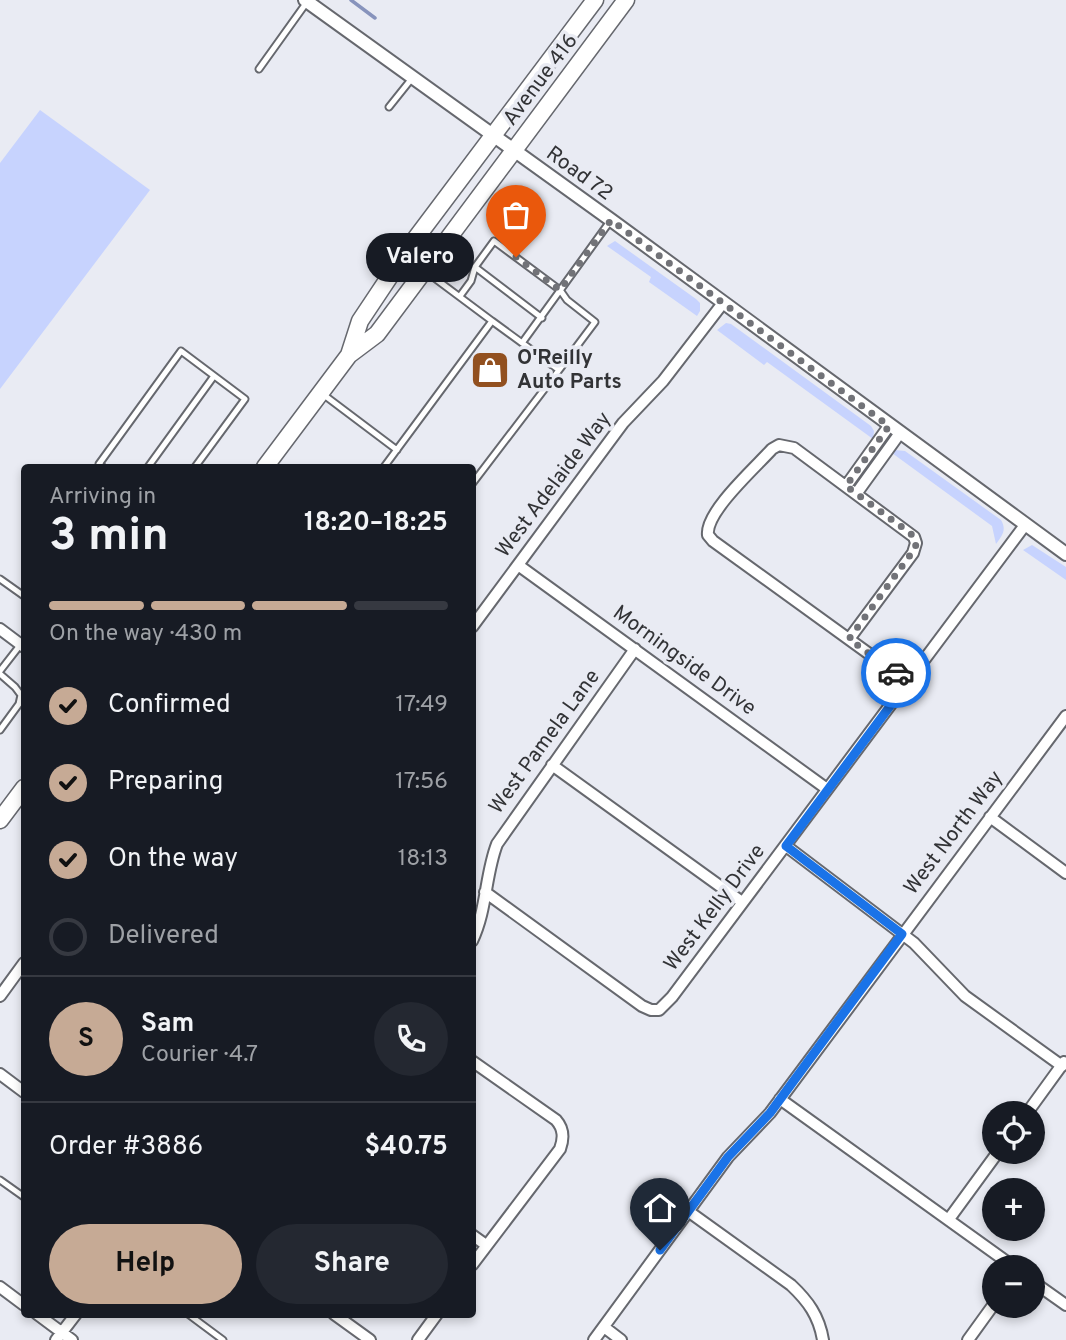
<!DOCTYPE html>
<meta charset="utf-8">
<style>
body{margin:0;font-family:Overpass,sans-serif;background:#242831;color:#f1f3f6;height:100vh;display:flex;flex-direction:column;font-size:26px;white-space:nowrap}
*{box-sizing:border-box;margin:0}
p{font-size:23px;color:#9ea1a6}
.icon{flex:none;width:38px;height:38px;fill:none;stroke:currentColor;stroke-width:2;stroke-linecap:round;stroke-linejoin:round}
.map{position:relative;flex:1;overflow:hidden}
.sheet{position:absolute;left:21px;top:464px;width:455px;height:854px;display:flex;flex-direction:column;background:#171b24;border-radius:7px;box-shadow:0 4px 10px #0003}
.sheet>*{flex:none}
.controls{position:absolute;left:982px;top:1101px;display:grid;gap:14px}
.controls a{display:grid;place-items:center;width:63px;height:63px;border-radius:50%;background:#171b24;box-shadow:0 4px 10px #0003;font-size:35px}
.pin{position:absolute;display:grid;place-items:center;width:60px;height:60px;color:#fff;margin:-72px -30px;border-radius:50% 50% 50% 0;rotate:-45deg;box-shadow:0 0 7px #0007}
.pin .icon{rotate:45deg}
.courier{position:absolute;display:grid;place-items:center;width:70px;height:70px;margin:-35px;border:5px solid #1a73e8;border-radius:50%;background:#fff;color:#222;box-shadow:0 2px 9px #0007}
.bubble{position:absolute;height:49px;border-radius:24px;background:#171b24;box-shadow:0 4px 10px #0003;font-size:23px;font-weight:700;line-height:49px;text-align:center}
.overview em{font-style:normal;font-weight:700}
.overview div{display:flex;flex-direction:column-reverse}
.overview{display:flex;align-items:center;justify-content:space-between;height:119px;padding:0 28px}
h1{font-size:46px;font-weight:700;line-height:52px}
.bar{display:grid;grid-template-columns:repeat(4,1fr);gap:10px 7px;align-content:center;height:84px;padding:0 28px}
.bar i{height:9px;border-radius:5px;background:#363941}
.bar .on{background:#c6aa95}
.bar p{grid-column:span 4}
.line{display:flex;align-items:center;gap:18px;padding:0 28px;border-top:2px solid #363941}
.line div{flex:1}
.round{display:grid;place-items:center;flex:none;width:74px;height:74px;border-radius:37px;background:#242831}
ol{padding:0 28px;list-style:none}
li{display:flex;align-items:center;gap:21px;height:77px}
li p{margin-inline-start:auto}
li .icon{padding:7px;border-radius:50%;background:#c6aa95;color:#111;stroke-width:4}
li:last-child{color:#9ea1a6}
li i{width:38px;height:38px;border:4px solid #363941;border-radius:50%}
.action{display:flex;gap:14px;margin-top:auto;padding:14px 28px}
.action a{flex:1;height:80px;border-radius:42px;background:#c6aa95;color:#111;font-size:28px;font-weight:700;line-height:80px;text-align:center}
.action a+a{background:#242831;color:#f1f3f6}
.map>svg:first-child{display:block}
.green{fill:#c7d3fe}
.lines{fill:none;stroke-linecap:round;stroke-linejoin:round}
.stream{stroke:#8793bc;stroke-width:3.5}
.service-casing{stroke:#66686e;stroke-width:9}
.minor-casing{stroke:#66686e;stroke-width:14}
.tertiary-casing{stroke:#66686e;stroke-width:16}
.primary-casing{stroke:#66686e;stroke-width:19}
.service{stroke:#fff;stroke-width:5}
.minor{stroke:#fff;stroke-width:10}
.tertiary{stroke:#fff;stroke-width:12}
.primary{stroke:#fff;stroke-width:16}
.done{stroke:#727378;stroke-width:7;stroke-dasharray:0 12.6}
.route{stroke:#1a73e8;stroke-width:9}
.labels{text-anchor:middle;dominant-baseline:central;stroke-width:7;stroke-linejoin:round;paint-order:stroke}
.street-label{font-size:21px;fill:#323336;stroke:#e9ebf3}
.poi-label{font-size:21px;font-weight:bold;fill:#323336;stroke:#e9ebf3;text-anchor:start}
</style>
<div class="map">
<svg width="1066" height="1340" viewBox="0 0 1066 1340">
<rect width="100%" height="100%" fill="#e9ebf3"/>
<!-- green -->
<path class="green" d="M40,110L150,190L0,389V163Z
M615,241L696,299L700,303V311L697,316L649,282L651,277L607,246Z
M726,323L731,324L871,426L874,431L873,439L767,362L764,365L717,330Z
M895,450L905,451L1001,520C1007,530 1002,536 996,544L992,526L892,453Z
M1032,545L1066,567V580L1023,550Z"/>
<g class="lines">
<!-- stream -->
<path class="stream" d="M351,0L375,18"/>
<!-- service casing -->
<g class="service-casing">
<path id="service" d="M259,69L307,2
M389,107L413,77
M475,267L542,318
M425,271L492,321
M460,296L471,281L475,267L494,241L560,290L567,300L595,322L559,370
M522,343L611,220
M324,395L397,450
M103,467L99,464L181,351L245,399L195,467
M148,467L214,376
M384,467L492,321L559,370L472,484
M0,579L24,596
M0,671L21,644
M0,674L15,687L21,695L19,704L0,730
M0,1180L24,1197
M188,1314L223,1340"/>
</g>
<!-- minor casing -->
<g class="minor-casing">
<path id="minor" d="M846,486L889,426
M856,494L900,433
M518,565L827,789
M472,627L623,423L663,381L723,303
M0,629L24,647
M849,639L913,553L916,543L914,537L794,448L779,445L772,449C756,467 705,512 708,535L713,541L908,682
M552,765L742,902
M990,817L1066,873
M786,846L914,943L965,996L1062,1066
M485,892L642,1006L651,1010H659L672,997L1025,525
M472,941C487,910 485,875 497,844L635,649
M0,996L24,963
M472,1061L556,1120C564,1129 564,1138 560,1149L472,1265
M0,1074L24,1092
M780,1099L1014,1267
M1027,1113L1064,1062
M688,1211L791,1285C808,1301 819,1316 823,1340
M949,1219L998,1152
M472,1235L486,1245
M1032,1281L1066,1305
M0,1287L24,1305
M37,1314L72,1340
M334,1314L370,1340
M604,1327L621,1340
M56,1340L76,1314
M418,1340L437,1314
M594,1340L728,1157L770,1113L1066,716
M968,1340L994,1304"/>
</g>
<!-- tertiary casing -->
<g class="tertiary-casing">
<path id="tertiary" d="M305,0L611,220L1066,554"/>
</g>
<!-- primary casing -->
<g class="primary-casing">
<path id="primary" d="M349,355L360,321L410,246L595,0
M265,467L349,355L377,334L626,0
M0,820L24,788"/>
</g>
<!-- service -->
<use href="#service" class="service"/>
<!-- minor -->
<use href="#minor" class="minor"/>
<!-- tertiary -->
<use href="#tertiary" class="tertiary"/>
<!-- primary -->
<use href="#primary" class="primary"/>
</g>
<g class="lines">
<!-- done -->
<path class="done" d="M516,257L560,290L611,220L889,426L846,486L910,533L914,537L916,547L849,639L896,673"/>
<!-- route -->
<path class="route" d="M660,1250L728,1157L770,1113L902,934L786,846L908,682L896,673"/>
</g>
<!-- icons -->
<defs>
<g id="shop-square" transform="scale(2.0125)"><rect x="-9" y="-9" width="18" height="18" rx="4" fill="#92501f" stroke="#e9ebf3"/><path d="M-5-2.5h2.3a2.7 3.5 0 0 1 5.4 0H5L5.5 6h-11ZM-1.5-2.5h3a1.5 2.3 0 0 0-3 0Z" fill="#fff"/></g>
</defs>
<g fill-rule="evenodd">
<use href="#shop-square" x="490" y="370"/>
</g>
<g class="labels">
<!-- street labels -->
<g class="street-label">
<text transform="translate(541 80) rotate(-53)">Avenue 416</text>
<text transform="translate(579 174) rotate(36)">Road 72</text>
<text transform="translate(554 485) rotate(-53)">West Adelaide Way</text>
<text transform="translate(684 661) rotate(36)">Morningside Drive</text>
<text transform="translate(545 742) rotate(-54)">West Pamela Lane</text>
<text transform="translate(954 833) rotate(-53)">West North Way</text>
<text transform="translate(715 908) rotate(-53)">West Kelly Drive</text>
</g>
<!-- poi labels -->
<g class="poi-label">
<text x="517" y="358">O'Reilly<tspan x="517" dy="24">Auto Parts</tspan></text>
</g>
</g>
</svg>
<div class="controls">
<a><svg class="icon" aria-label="locate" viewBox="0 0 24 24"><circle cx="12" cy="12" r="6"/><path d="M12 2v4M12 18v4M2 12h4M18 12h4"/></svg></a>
<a>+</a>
<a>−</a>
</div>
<div class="pin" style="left:516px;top:257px;background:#ea580c"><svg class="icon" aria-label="bag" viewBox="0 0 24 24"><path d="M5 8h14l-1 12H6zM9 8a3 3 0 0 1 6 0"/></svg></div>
<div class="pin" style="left:660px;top:1250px;background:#1f2937"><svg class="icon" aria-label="home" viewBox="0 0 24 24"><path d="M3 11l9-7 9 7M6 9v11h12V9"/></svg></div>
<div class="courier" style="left:896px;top:673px"><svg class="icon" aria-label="car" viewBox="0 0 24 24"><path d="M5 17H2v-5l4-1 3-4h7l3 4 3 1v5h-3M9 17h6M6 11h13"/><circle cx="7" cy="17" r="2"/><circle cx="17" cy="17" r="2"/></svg></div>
<div class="bubble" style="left:366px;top:233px;width:108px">Valero</div>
<section class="sheet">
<div class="overview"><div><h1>3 min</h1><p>Arriving in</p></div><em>18:20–18:25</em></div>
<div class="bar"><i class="on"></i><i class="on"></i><i class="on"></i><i></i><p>On the way · 430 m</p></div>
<ol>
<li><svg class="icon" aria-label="check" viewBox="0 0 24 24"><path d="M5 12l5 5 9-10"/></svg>Confirmed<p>17:49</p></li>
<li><svg class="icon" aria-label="check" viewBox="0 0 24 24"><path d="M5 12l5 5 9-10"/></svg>Preparing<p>17:56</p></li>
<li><svg class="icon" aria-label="check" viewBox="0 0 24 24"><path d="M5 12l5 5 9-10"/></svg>On the way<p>18:13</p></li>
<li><i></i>Delivered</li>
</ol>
<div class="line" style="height:126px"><b class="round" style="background:#c6aa95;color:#111">S</b><div><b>Sam</b><p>Courier · 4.7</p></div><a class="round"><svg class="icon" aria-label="phone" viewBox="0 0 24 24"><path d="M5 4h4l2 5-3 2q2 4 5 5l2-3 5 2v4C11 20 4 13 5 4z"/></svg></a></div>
<div class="line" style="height:91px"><div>Order #3886</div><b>$40.75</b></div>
<div class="action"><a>Help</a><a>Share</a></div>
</section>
</div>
